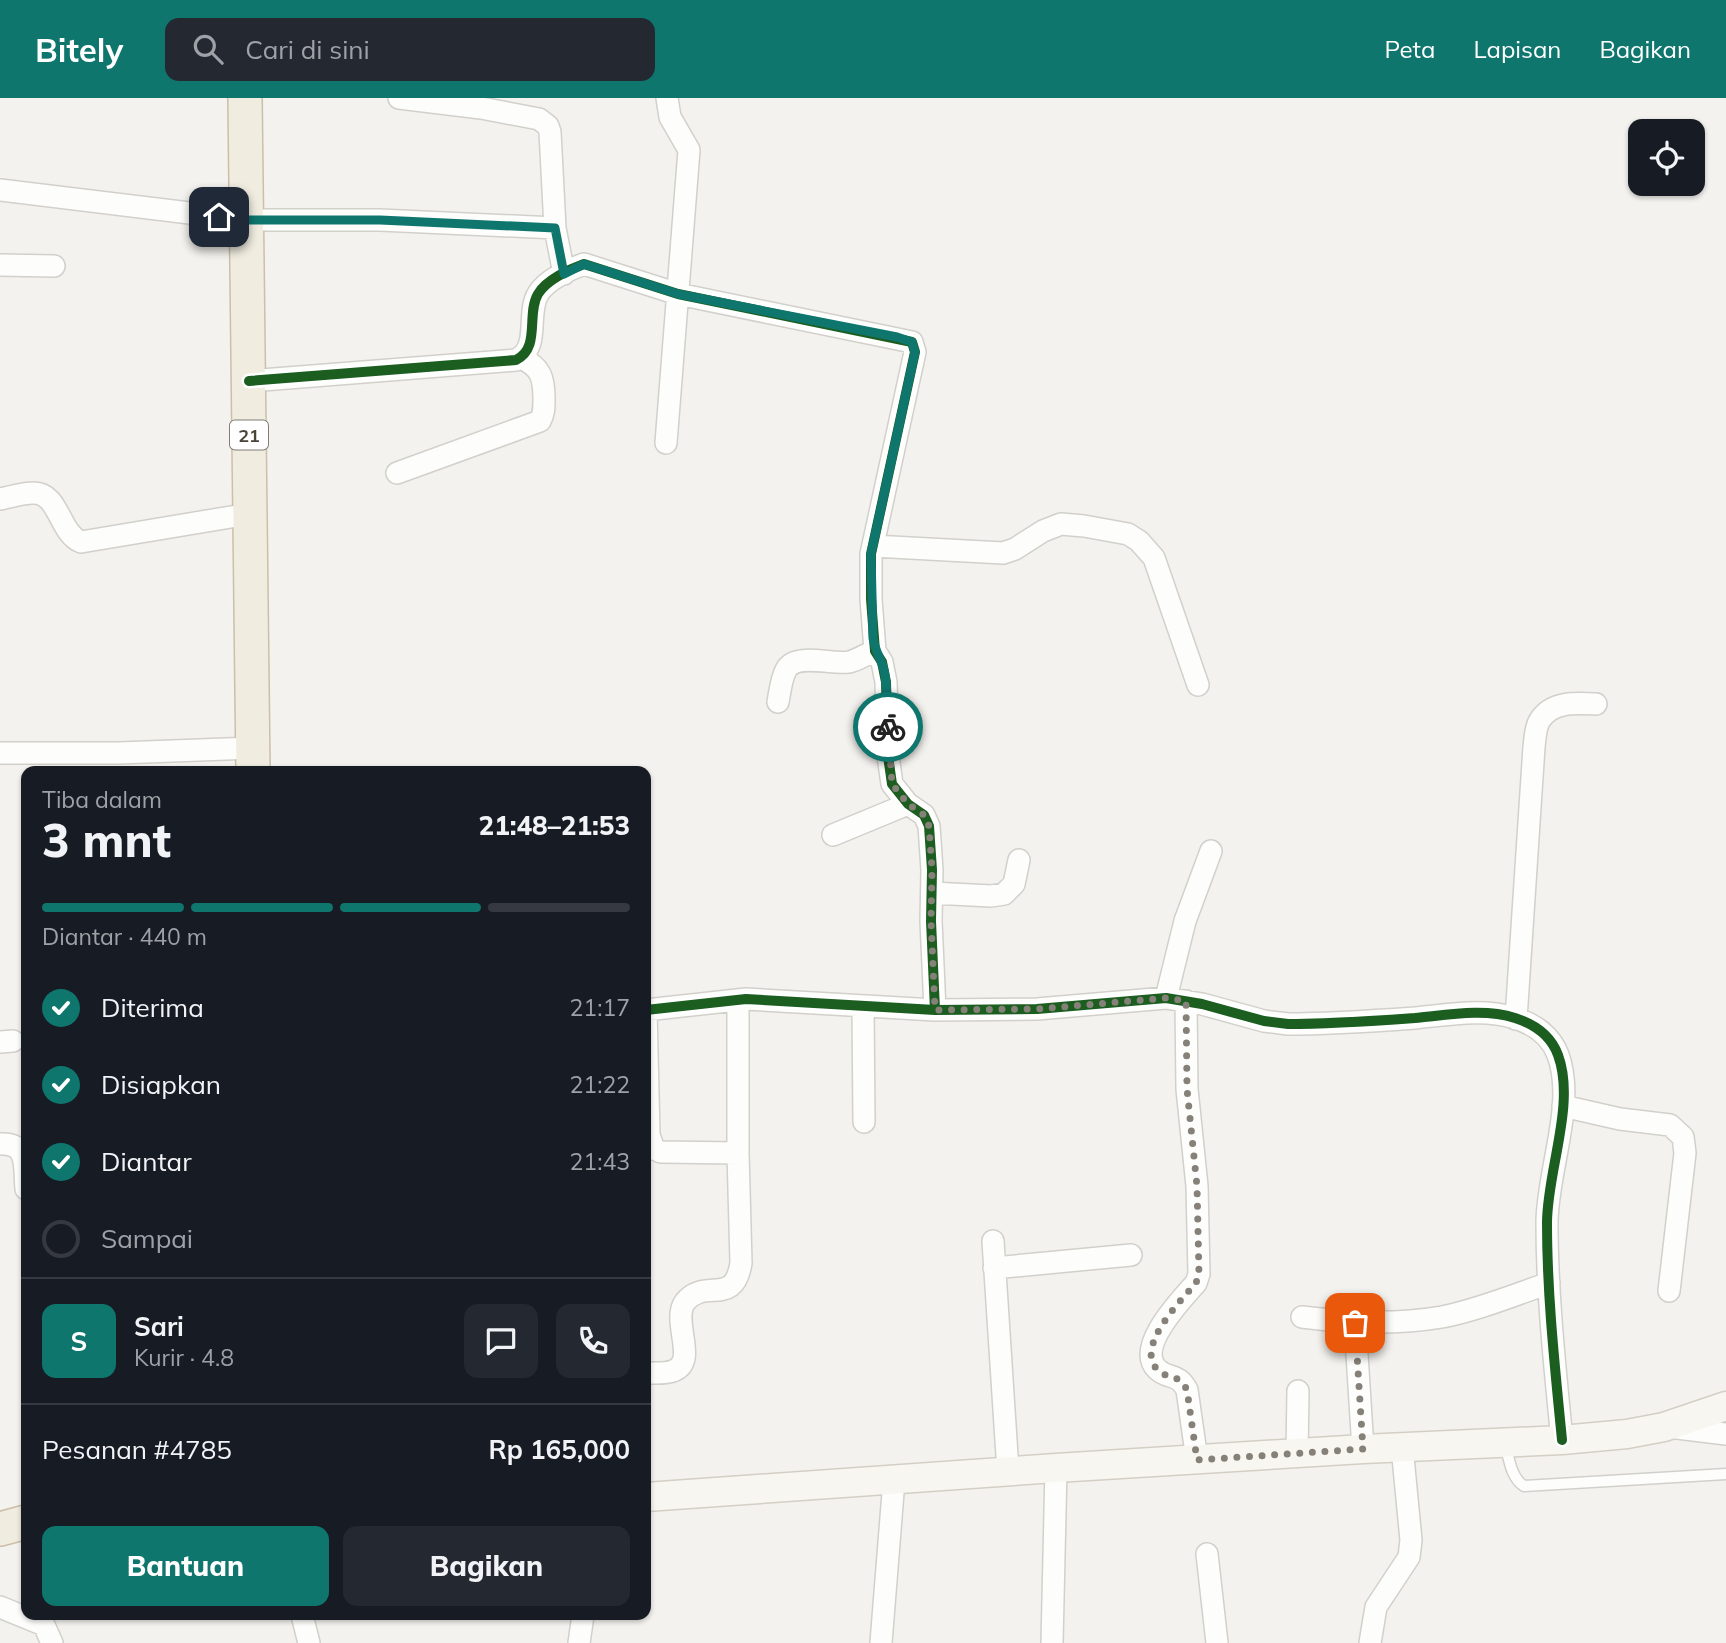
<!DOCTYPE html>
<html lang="id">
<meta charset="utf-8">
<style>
body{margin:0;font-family:Mulish,sans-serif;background:#242831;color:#f1f3f6;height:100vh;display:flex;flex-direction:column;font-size:26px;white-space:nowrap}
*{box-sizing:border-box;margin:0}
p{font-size:23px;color:#9ea1a6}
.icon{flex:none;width:38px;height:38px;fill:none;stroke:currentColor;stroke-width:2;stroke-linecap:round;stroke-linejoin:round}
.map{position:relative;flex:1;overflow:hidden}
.drawer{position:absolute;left:21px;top:668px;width:630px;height:854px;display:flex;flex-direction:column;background:#171b24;border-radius:14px;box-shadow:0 2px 5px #0004}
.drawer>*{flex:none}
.controls{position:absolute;left:1628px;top:21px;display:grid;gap:14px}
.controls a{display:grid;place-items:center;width:77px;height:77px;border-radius:14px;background:#171b24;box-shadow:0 2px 5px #0004;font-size:35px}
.pin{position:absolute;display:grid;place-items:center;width:60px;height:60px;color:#fff;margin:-30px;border-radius:14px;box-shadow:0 4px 10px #0006}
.courier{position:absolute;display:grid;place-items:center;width:70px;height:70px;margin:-35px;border:5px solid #0f766e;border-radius:50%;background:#fff;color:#222;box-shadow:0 2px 9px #0007}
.head em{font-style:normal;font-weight:800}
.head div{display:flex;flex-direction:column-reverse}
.head{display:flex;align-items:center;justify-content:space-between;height:119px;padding:0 21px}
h1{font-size:46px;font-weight:800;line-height:52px}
.bar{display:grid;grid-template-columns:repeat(4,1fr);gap:10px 7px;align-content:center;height:84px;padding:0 21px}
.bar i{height:9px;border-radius:5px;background:#363941}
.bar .on{background:#0f766e}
.bar p{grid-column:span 4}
.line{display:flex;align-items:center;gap:18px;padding:0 21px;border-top:2px solid #363941}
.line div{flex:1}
.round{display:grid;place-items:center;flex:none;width:74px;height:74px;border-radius:14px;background:#242831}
ol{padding:0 21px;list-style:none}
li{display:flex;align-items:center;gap:21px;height:77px}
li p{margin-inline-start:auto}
li .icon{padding:7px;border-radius:50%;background:#0f766e;color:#fff;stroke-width:4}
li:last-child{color:#9ea1a6}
li i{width:38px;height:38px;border:4px solid #363941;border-radius:50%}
.cta{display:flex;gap:14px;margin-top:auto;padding:14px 21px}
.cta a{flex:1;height:80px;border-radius:14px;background:#0f766e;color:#fff;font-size:28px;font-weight:800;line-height:80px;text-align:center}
.cta a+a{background:#242831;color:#f1f3f6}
header{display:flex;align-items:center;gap:42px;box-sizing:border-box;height:98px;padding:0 35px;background:#0f766e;color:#fff}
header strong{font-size:33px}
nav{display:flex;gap:38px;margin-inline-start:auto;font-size:24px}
.search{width:490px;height:63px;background:#242831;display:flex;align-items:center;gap:18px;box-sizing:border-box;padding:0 24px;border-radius:14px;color:#9ea1a6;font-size:26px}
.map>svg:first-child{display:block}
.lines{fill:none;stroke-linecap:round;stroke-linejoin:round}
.service-casing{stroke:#d2d0cb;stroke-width:13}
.minor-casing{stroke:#d2d0cb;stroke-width:24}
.secondary-casing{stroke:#d3cfc5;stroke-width:31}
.trunk-casing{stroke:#ccbfa9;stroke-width:36}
.service{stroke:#fdfdfc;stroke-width:10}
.minor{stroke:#fdfdfc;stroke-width:21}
.secondary{stroke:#f7f6f1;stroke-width:28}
.trunk{stroke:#f0ece0;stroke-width:33}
.cycleway-casing{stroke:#fff;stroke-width:15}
.cycleway{stroke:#1b5e20;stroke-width:10}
.done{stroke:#868178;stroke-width:7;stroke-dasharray:0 12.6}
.route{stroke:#0f766e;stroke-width:9}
.labels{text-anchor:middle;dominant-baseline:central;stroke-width:5;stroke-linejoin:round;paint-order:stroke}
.shield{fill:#fff;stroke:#817c74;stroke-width:2}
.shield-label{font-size:18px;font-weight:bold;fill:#4b4439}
</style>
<header>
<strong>Bitely</strong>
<div class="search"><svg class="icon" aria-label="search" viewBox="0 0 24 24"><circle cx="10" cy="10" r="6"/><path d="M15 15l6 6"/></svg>Cari di sini</div>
<nav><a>Peta</a><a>Lapisan</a><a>Bagikan</a></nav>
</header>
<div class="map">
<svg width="1726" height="1545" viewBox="0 0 1726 1545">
<rect width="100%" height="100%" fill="#f4f2ee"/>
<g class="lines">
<!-- service casing -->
<g class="service-casing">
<path id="service" d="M1505,1346C1509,1360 1511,1380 1524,1388L1726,1376"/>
</g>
<!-- minor casing -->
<g class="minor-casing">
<path id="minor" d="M399,0L481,10L539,21L548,28L550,34L555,130L564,176
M0,92L247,122H380L555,130
M0,167L54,168
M249,283L516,262C541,250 526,216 538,196C546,182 570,171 584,166L678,196L912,244L915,254L871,456V501L875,553L882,564L886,584L888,658L892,686L908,706L924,717L929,728L932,772L931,823L935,912
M666,345L689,52L670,19L667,0
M397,375L540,323C544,316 544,310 544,301C544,280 541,269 521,260
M0,401C11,399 22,395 33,395C59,394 59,435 81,444L249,416
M873,448L1003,455L1015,451L1043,433L1061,426L1084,428L1128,436L1139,443L1154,460L1198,587
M778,604C780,594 781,581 786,572C795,554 832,567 849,564C858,562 866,556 875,553
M0,655H119L253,650
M833,737L908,706
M932,795L991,798L1004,796L1014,786L1019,762
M1166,900L1185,823L1211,753
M1186,903L1187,991L1197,1088L1199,1176L1196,1185C1181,1202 1135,1249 1157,1271C1168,1282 1178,1274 1187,1292L1197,1362
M863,908L864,1024
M646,912L746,901L935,912L1037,911L1166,900L1202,906L1264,923L1288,926C1330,926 1373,923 1415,920C1447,917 1484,910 1515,920C1534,926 1551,938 1558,957C1576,1006 1547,1073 1547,1125C1547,1197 1555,1270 1562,1342
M646,912L649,1037L654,1051L661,1054L738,1055
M1516,921L1534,649C1535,642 1535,629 1540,622C1552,603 1576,605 1596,606
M0,944L13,943
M1563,1008L1620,1021L1670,1027L1683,1039L1685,1055L1669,1193
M0,1046C29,1044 24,1069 26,1091
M993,1143L1008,1373
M994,1170L1131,1157
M1302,1219C1349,1225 1395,1227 1442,1219C1478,1212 1514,1197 1549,1185
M1355,1225L1363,1351
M646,1275C654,1275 665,1276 673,1273C699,1264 671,1223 685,1204C705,1179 734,1210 741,1165L738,1055V902
M1669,1329L1726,1336
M1297,1356L1298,1293
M1207,1456L1217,1545
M0,1509L44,1527L52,1545
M302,1517L309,1545
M579,1545L583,1517
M881,1545L894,1382
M1052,1545L1056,1370
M1370,1545L1376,1509L1409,1459L1411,1442L1402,1349"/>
</g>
<!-- secondary casing -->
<g class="secondary-casing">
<path id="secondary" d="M646,1399L1056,1370L1363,1351L1562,1342L1627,1336L1664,1329L1726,1308"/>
</g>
<!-- trunk casing -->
<g class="trunk-casing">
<path id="trunk" d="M245,0L253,674
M0,1431L26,1424"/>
</g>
<!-- service -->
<use href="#service" class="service"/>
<!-- minor -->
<use href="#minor" class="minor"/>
<!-- secondary -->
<use href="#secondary" class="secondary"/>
<!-- trunk -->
<use href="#trunk" class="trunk"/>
<!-- cycleway casing -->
<g class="cycleway-casing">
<path id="cycleway" d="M249,283L516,262C541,250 526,216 538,196C546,182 570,171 584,166L678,196L912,244L915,254L871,456V501L875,553L882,564L886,584L888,658L892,686L908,706L924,717L929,728L932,772L931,823L935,912
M646,912L746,901L935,912L1037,911L1166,900L1202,906L1264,923L1288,926C1330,926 1373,923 1415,920C1447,917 1484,910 1515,920C1534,926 1551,938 1558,957C1576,1006 1547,1073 1547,1125C1547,1197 1555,1270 1562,1342"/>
</g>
<!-- cycleway -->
<use href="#cycleway" class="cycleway"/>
</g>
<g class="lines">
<!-- done -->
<path class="done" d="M888,629L892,686L908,706L924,717L929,728L932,772L931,823L935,912L1037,911L1166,900L1186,903L1187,991L1197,1088L1199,1176L1196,1185C1181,1202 1135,1249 1157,1271C1168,1283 1178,1274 1187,1292L1197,1362L1363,1351L1355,1225"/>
<!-- route -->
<path class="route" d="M219,119L247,122H380L555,130L564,176L584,166L678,196L897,239L912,244L915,254L871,456L873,540C875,553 881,561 884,572C888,590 887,610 888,629"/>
</g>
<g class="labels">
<!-- shield labels -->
<rect class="shield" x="230" y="322.5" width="38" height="29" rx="5"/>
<g class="shield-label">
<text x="249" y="337">21</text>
</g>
</g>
</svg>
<div class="controls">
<a><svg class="icon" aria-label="locate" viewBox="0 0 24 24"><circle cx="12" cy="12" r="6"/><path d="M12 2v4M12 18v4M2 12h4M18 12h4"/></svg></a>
</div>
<div class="pin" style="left:1355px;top:1225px;background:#ea580c"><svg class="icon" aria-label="bag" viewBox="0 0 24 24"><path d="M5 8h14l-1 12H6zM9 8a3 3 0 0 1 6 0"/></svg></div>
<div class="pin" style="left:219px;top:119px;background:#1f2937"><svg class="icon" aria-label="home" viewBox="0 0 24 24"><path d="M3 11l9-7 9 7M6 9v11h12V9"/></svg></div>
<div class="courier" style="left:888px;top:629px"><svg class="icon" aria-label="bike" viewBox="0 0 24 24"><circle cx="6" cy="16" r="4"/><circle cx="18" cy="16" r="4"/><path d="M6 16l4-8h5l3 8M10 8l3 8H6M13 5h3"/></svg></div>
<section class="drawer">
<div class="head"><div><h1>3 mnt</h1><p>Tiba dalam</p></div><em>21:48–21:53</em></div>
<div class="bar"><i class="on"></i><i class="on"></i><i class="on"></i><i></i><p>Diantar · 440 m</p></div>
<ol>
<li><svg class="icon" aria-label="check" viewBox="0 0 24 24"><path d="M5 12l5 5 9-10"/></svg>Diterima<p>21:17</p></li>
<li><svg class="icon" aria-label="check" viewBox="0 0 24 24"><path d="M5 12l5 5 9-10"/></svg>Disiapkan<p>21:22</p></li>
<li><svg class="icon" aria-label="check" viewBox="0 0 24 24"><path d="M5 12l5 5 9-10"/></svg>Diantar<p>21:43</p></li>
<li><i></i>Sampai</li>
</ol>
<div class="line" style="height:126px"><b class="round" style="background:#0f766e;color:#fff">S</b><div><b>Sari</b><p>Kurir · 4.8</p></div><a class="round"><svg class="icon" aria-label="chat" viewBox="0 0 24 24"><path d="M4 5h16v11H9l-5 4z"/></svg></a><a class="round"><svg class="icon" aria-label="phone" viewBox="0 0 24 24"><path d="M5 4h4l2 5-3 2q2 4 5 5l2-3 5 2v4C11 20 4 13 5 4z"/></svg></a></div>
<div class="line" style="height:91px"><div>Pesanan #4785</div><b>Rp 165,000</b></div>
<div class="cta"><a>Bantuan</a><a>Bagikan</a></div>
</section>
</div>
